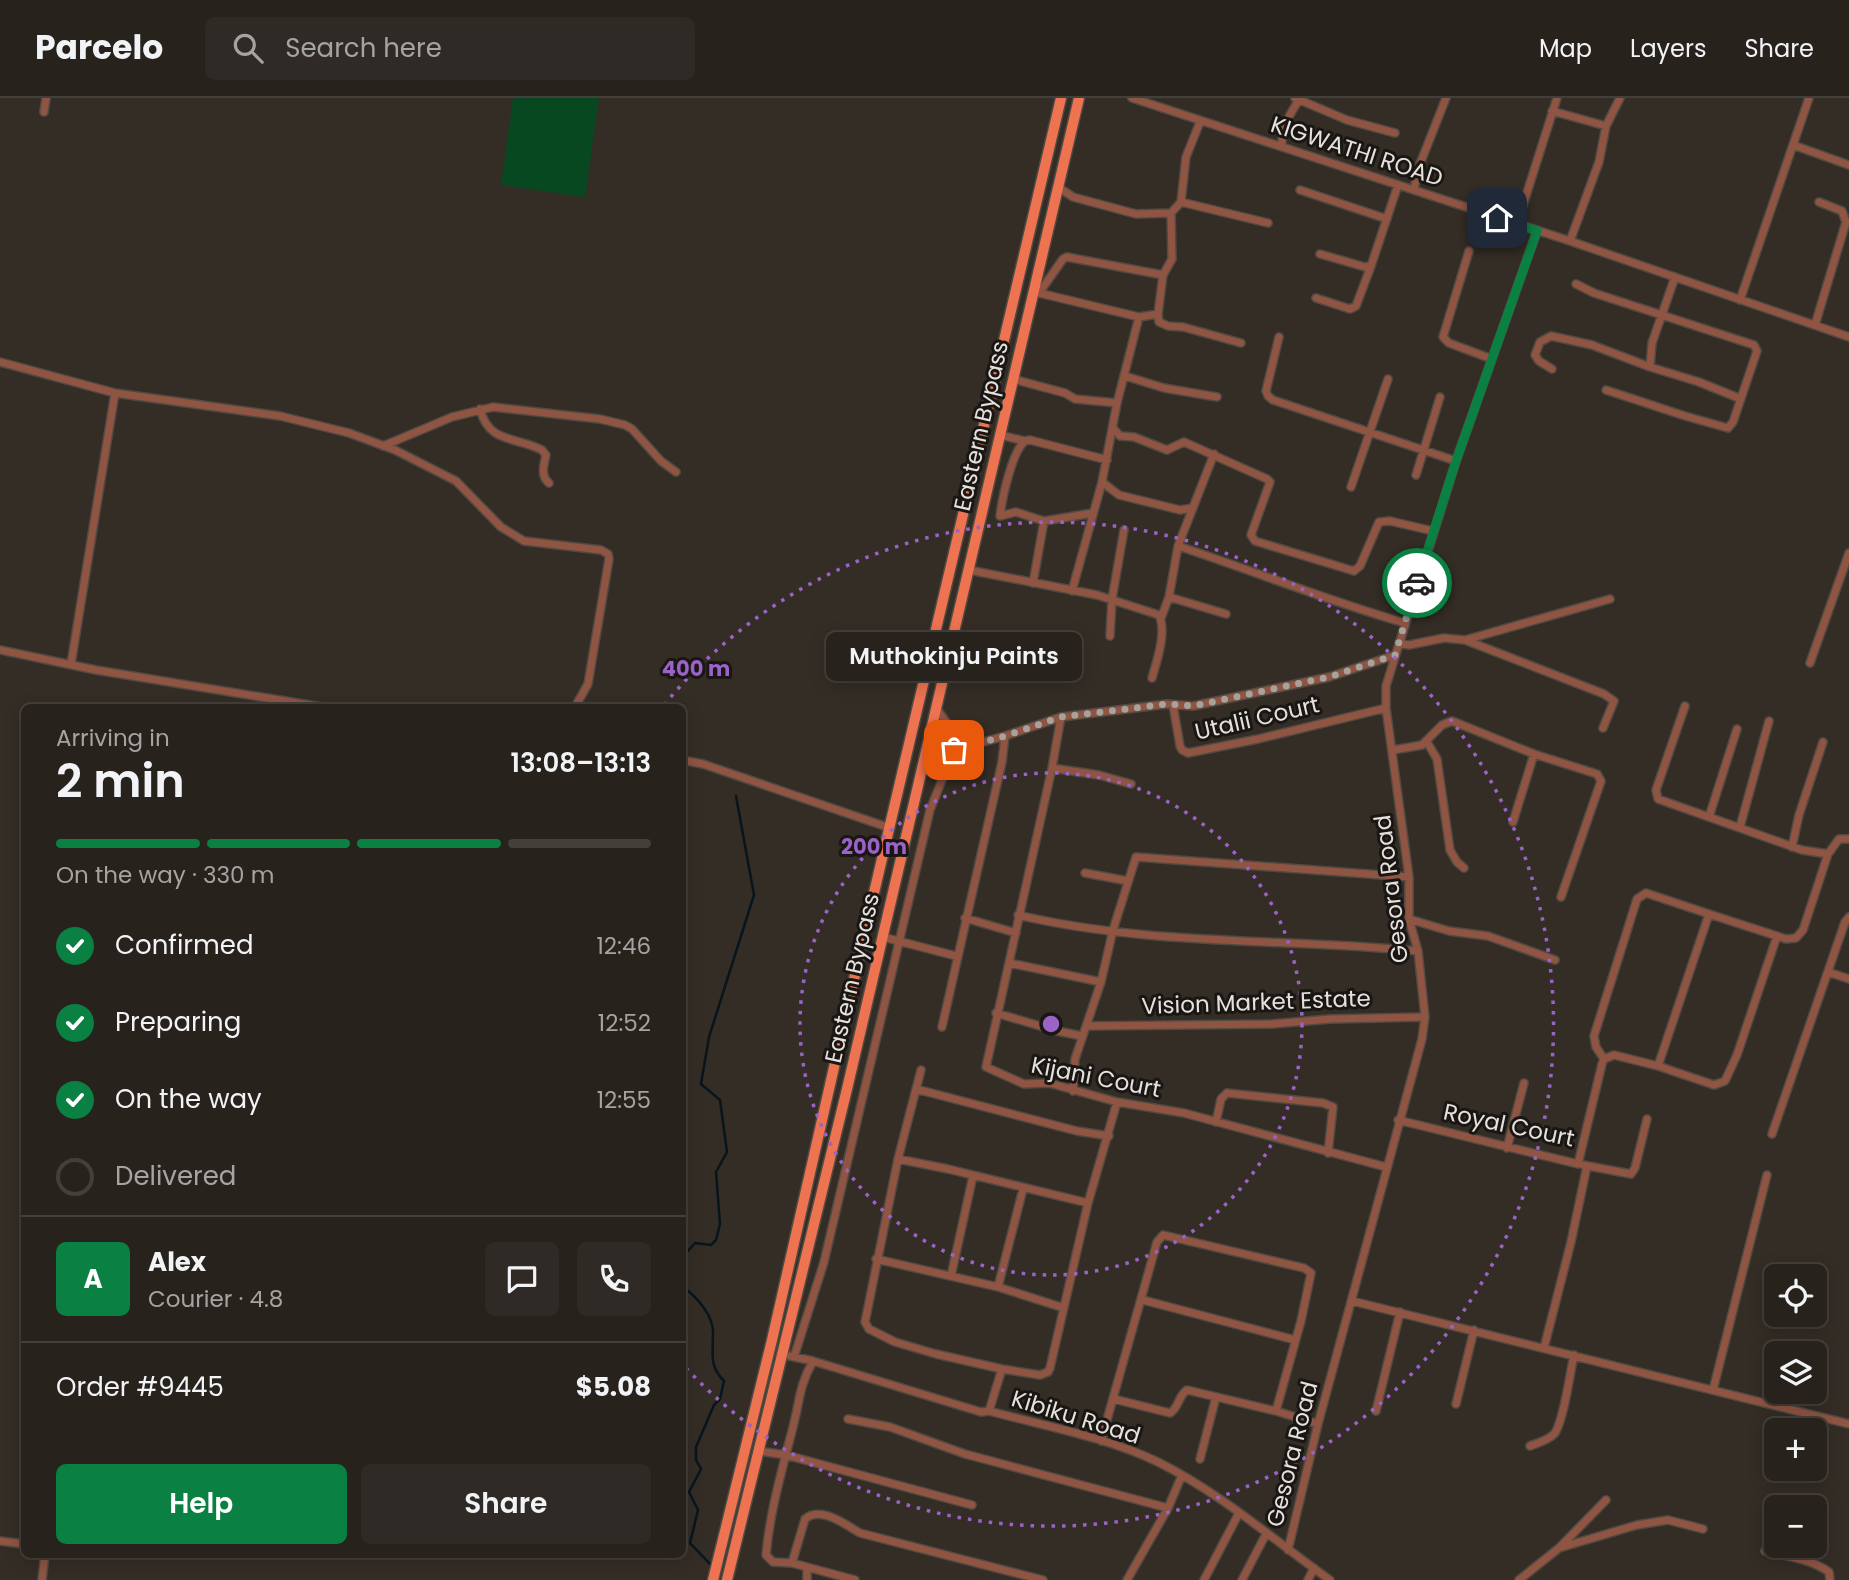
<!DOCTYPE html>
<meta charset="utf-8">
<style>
body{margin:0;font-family:Poppins,sans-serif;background:#2f2a25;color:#f1f3f6;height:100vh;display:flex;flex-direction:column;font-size:26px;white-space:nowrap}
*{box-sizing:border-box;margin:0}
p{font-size:23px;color:#a4a4a3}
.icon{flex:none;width:38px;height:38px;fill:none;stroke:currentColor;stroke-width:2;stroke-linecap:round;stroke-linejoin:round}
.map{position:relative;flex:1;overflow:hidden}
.side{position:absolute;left:21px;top:606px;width:665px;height:854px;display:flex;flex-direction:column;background:#27221c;border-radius:10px;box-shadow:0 4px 18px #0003,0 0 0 2px #433f3b}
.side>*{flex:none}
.tools{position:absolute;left:1764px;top:1166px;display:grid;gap:14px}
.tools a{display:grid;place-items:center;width:63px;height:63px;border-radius:10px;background:#27221c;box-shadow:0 4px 18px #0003,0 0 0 2px #433f3b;font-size:35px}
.pin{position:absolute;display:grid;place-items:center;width:60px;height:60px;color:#fff;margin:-30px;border-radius:14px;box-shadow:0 4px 10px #0006}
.courier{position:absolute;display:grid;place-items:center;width:70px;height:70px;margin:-35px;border:5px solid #0b8043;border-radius:50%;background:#fff;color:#222;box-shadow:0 2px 9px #0007}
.bubble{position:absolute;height:49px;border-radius:10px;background:#27221c;box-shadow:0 4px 18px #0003,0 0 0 2px #433f3b;font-size:23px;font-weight:600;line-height:49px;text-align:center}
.summary em{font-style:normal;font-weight:600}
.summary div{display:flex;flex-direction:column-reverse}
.summary{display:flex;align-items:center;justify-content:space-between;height:119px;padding:0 35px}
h1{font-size:46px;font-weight:600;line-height:52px}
.bar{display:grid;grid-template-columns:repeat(4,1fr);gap:10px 7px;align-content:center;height:84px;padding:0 35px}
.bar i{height:9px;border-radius:5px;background:#433f3b}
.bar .active{background:#0b8043}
.bar p{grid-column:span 4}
.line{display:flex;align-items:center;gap:18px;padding:0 35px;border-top:2px solid #433f3b}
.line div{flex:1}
.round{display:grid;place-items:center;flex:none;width:74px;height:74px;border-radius:10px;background:#2f2a25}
ol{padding:0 35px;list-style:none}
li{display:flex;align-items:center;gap:21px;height:77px}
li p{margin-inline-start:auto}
li .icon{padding:7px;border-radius:50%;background:#0b8043;color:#fff;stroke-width:4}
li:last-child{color:#a4a4a3}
li i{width:38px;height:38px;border:4px solid #433f3b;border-radius:50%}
.button{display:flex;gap:14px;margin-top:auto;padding:14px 35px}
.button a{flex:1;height:80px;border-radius:10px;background:#0b8043;color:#fff;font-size:28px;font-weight:600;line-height:80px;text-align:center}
.button a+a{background:#2f2a25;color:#f1f3f6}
header{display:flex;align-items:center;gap:42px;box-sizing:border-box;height:98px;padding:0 35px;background:#27221c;border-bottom:2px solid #433f3b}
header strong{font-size:33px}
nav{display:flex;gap:38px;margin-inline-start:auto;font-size:24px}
.search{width:490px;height:63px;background:#2f2a25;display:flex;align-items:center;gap:18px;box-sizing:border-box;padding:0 24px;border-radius:10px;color:#a4a4a3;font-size:26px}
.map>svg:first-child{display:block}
.green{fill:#084820}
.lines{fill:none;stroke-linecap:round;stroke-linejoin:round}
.stream{stroke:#07151d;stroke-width:2.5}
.street-casing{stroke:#504a43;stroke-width:10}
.primary-casing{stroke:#504a43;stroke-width:13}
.street{stroke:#905443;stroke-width:7}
.primary{stroke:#ee7351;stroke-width:10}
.done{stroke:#a7a29c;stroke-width:7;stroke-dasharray:0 12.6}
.route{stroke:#0b8043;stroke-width:9}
.ring{fill:none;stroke:#9b62c8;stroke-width:3.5;stroke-dasharray:3.5 7}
.labels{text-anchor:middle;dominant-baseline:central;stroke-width:6;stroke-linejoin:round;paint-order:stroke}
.street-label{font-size:23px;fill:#e5e1dc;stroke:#191613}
.centre{fill:#9b62c8;stroke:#191613;stroke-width:3.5}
.ring-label{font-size:21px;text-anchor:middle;font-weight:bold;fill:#9b62c8;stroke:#191613;stroke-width:6;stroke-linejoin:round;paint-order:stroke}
</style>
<header>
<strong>Parcelo</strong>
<div class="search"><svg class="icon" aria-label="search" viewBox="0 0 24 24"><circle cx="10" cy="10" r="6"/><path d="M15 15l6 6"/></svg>Search here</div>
<nav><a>Map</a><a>Layers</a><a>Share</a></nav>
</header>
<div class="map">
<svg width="1849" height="1482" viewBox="0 0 1849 1482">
<rect width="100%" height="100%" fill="#342d26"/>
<!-- green -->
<path class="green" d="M513,0H599L585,99L501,87Z"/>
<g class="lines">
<!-- stream -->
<path class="stream" d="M682,1168L686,1155L695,1145L711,1147L716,1142L720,1126L716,1074L727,1054L720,1002L701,986L709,939L754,797L736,698
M682,1180L683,1189C697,1199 714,1218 713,1236C713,1256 709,1268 724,1283L720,1301L714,1307L696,1349V1362L701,1371L689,1394L698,1412L690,1445L711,1467"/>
<!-- street casing -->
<g class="street-casing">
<path id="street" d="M1132,0L1570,143L1849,239
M1295,0L1347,22L1395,35
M1552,13L1606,28
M44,14L46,0
M1793,47L1849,67
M1282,49C1281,29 1289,18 1299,2
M1058,89L1073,99L1136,116L1171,115
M1300,92L1387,121
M1414,92L1418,71L1446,0
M1181,104L1268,125
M1517,126L1557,0
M1570,143L1599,64L1606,28L1620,0
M1469,153L1443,239L1449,245L1492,261
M1320,156L1365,169L1371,168L1398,87
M1675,179L1652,245L1650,269L1699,284L1741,301
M1576,186L1594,195L1754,247L1757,253L1733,324L1728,330L1685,318L1606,292
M1036,188L1039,195L1139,219L1158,216L1159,224L1168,228L1183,229L1241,245
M1039,195L1063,161L1067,159L1163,177
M1316,200L1350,211L1356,208L1371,168
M1740,202L1809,0
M1158,216L1163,177L1172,161L1171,115L1181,104L1186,59L1200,24
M1815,227L1846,124L1842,113L1819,104
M1279,239L1266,293L1268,298L1273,302L1456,363
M0,264L115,295L280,318L349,335L395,352L456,383L501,429L524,443L601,452L608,456L609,461L588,586L575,609
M1552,271L1539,263L1535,257L1540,244L1551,238L1592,247L1650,269
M1125,278L1164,290L1217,299
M1013,281L1065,295L1075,301L1117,305
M480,311C489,346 515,338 542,352L546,357C544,366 540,378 549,385
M1113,330L1120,338L1134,339L1167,352L1184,344L1267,381L1270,384L1251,437L1255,443L1354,473L1360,468L1379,424L1390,423L1433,433
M1000,337L1025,343
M383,348L452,319L493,309L600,321L625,327L632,331L661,363L676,374
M1416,377L1440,299
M1102,384L1119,397L1180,412L1193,410
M1351,389L1388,281
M1093,415L1044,423L1016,414L1000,418C1002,401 1012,353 1025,343L1030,342L1107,362
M1178,448C1254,473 1328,503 1405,525
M969,472L1097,497L1159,517C1167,534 1157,562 1152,580
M1033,485L1044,423
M1072,493L1102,384L1117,305L1139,219
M1169,499L1226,516
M1161,520L1169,499L1178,448L1214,356
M1110,538L1112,501L1124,432
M1465,542L1610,501
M1399,545L1409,547L1444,540L1465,542L1604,596L1614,603L1603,630
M0,552L96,572L322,609
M1810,565L1849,455
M71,566L115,295
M1173,607L1180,648L1182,652L1188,655L1258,641L1386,610
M1685,608L1656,692L1658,701L1802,752L1828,756
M936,610L954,635V652L1005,638L1061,619L1167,606L1193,608L1329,579L1395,557
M1061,619L1052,670L986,969L1024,986L1049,985L1117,1004L1184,1015L1386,1069
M1427,644L1437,661L1450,752L1457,764L1464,770
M926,652L946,656L954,652
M1393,652L1422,647L1442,627L1452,623L1534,656L1597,676L1601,683L1561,799
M682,662L703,666L890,730
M1052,670L1099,677L1131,686
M1709,719L1737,631
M1513,724L1534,656
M1740,729L1769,623
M1792,749L1799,717L1823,644
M1085,775L1128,783
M1018,817C1149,848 1285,840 1418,853
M965,820L1016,835
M1409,821L1449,833L1488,838L1555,862
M883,839L956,858
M1009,865L1101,884
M1828,874L1849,881
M996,915L1057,933L1082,938
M1088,928L1272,926L1330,921L1425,919
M942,929L1002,664L1005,638
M1604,961L1596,949L1594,938L1637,801L1646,795L1709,816
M1658,968L1709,816L1786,841L1796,840L1803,832L1828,756L1839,741H1849
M921,972L898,1061L865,1224L869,1231L895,1244L936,1256L1002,1271L1040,1277L1048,1274L1050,1270L1088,1105L1117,1004
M916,991L1077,1033L1109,1038
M1073,993L1075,961L1101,884L1113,832L1136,759L1409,779
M1398,1022L1578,1066L1602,966L1604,961L1614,957L1658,968L1714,987L1725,983L1737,957L1777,838
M1216,1024L1221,1001L1227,995L1323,1005L1333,1009L1328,1055
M1772,1036L1845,824L1849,819
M1507,1050L1524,985
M898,1061L948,1071L1088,1105
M1583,1067L1631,1076L1635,1070L1647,1021
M876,1161L998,1189L1064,1210
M951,1178L973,1078
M998,1189L1023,1091
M1143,1202L1295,1242
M1352,1203L1849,1326
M1544,1250L1571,1144L1587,1068
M790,1258L813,1263L981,1314L989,1313C1045,1328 1106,1339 1158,1364C1220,1395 1274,1442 1330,1482
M794,1259L824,1164L930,712L954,652
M813,1263C799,1288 800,1302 793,1329C782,1372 770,1413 766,1457L773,1464L792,1465L855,1482
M1713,1292L1767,1077
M1114,1301L1170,1315C1179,1310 1178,1298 1187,1292L1276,1313L1318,1326
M1456,1306L1474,1232
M989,1313L1002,1271
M1376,1313L1400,1214
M848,1321L890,1329L965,1356L1168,1410
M1101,1343L1157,1144L1163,1137L1304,1170L1311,1175L1301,1223L1276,1313
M1530,1348C1538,1345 1549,1342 1555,1335C1564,1321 1570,1275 1574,1257
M759,1353L786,1357L972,1407
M1200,1361L1216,1299
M0,1443L24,1446
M1560,1449L1606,1402
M1288,1452L1318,1326L1422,941L1425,919L1418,853L1409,821V779L1386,610V588L1456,363L1537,133
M1765,1453C1786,1458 1811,1461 1829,1474L1830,1482
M792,1465L805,1421C820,1407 846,1427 860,1435L1043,1482
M42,1482L45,1456
M807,1482V1469
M1127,1482L1168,1410L1182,1377
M1204,1482L1239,1415
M1242,1482L1266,1436
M1308,1482L1314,1470
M1519,1482L1559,1450L1637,1427L1668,1422L1703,1431"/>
</g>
<!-- primary casing -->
<g class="primary-casing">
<path id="primary" d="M713,1482L772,1242L865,833L1061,0
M727,1482L847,991L1079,0"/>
</g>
<!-- street -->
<use href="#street" class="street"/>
<!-- primary -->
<use href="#primary" class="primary"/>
</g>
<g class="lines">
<!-- done -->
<path class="done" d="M954,652L1005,638L1061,619L1167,606L1193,608L1329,579L1395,557L1417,485"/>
<!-- route -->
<path class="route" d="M1417,485L1456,363L1537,133L1497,120"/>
</g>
<!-- distance rings -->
<g class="ring">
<circle cx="1051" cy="926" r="251"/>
<path d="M664 607A502 502 0 1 1 684 1268"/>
</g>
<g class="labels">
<!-- street labels -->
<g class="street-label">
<text transform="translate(1357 53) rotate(18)">KIGWATHI ROAD</text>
<text transform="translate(981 328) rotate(-77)">Eastern Bypass</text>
<text transform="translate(1257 620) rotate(-13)">Utalii Court</text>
<text transform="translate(1391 791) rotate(-97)">Gesora Road</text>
<text transform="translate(852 880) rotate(-77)">Eastern Bypass</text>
<text transform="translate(1256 904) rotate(-2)">Vision Market Estate</text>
<text transform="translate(1096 979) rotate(11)">Kijani Court</text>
<text transform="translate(1509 1027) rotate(12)">Royal Court</text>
<text transform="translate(1076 1319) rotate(17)">Kibiku Road</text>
<text transform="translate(1292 1356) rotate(-76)">Gesora Road</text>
</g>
</g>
<circle cx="1051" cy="926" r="10" class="centre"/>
<g class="ring-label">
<text x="696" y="578">400 m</text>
<text x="874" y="756">200 m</text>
</g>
</svg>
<div class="tools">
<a><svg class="icon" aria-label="locate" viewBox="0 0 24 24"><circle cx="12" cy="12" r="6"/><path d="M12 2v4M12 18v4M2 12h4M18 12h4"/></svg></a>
<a><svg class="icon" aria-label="layers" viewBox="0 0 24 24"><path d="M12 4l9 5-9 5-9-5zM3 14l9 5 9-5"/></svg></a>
<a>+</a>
<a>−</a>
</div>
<div class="pin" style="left:954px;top:652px;background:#ea580c"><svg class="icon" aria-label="bag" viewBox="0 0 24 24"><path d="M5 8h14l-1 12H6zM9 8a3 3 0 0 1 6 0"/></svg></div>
<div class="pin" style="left:1497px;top:120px;background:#1f2937"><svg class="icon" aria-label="home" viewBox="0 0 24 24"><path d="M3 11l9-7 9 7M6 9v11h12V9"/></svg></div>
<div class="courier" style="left:1417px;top:485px"><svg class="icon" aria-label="car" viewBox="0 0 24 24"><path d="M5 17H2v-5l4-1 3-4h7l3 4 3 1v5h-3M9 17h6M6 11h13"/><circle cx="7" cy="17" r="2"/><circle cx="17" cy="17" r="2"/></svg></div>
<div class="bubble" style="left:826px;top:534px;width:256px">Muthokinju Paints</div>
<section class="side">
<div class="summary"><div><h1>2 min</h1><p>Arriving in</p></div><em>13:08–13:13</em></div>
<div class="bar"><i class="active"></i><i class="active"></i><i class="active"></i><i></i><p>On the way · 330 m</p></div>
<ol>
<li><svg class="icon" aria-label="check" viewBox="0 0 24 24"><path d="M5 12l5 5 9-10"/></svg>Confirmed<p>12:46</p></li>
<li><svg class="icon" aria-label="check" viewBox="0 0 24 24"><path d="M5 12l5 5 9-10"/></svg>Preparing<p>12:52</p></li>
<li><svg class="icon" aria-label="check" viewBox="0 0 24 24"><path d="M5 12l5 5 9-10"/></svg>On the way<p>12:55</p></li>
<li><i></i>Delivered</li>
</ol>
<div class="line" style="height:126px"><b class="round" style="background:#0b8043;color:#fff">A</b><div><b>Alex</b><p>Courier · 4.8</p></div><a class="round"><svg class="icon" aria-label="chat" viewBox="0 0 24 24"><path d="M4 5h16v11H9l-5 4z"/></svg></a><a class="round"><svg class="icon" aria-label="phone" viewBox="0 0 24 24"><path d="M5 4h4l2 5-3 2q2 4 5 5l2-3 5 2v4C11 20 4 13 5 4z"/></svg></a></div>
<div class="line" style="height:91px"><div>Order #9445</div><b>$5.08</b></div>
<div class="button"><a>Help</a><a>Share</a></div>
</section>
</div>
